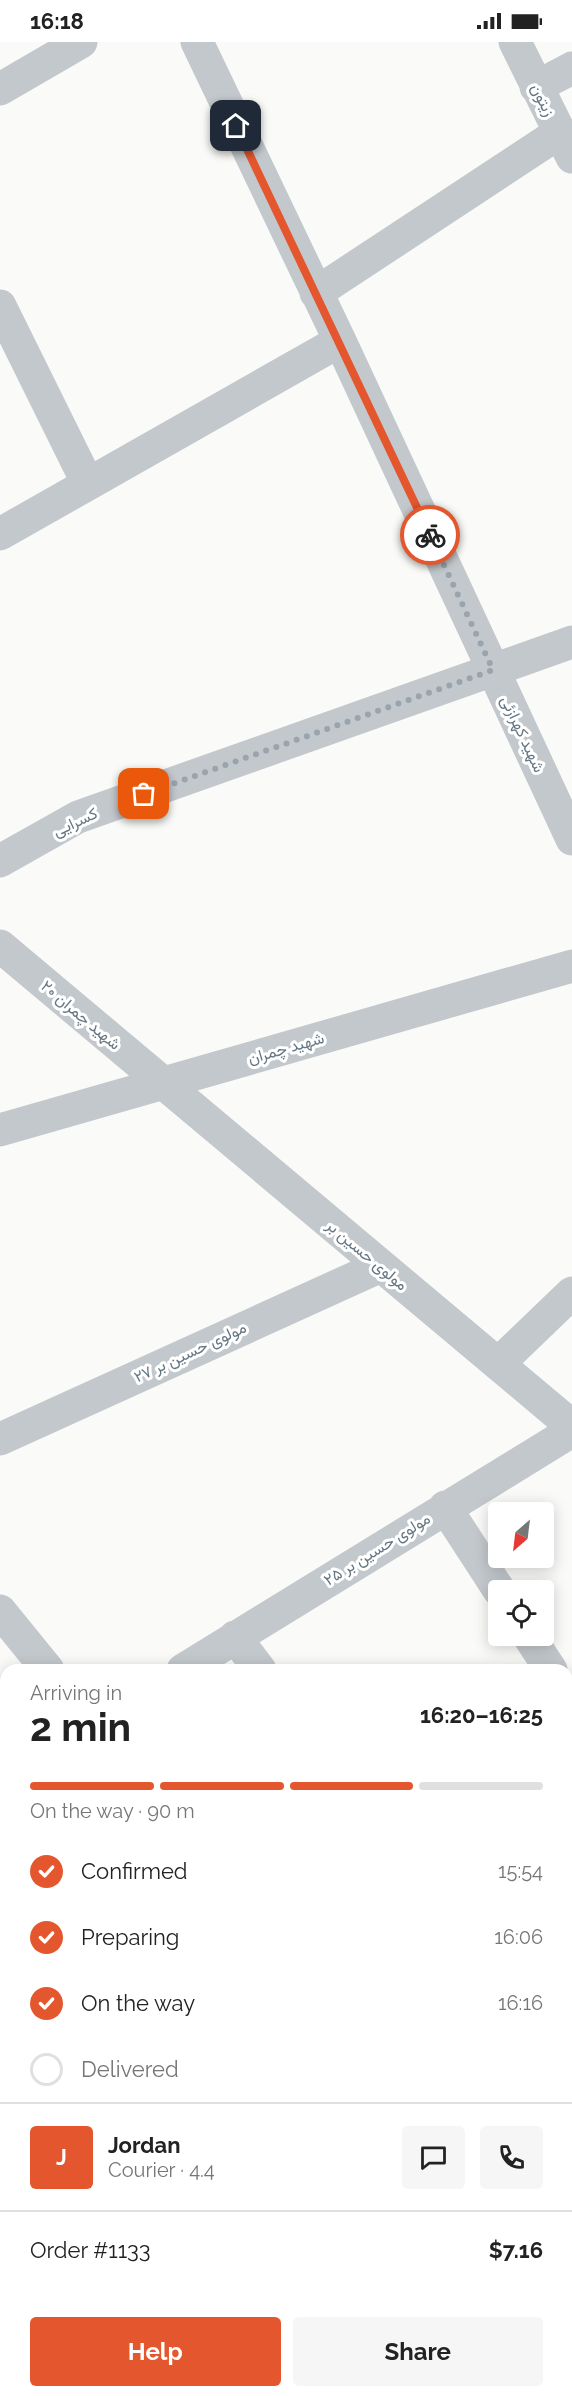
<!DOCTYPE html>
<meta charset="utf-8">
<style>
body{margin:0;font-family:Raleway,Vazirmatn,sans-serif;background:#f6f6f6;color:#222;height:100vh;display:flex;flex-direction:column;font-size:22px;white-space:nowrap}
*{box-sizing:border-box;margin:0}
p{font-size:20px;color:#767676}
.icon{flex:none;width:33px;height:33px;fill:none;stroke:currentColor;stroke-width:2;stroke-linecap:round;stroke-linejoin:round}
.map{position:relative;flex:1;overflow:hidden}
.sheet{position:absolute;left:0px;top:1622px;width:573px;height:734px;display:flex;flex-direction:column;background:#fff;border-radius:18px 18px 0 0;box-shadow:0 3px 15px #0003}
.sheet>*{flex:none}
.needle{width:39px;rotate:208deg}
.controls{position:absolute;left:488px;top:1460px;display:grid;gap:12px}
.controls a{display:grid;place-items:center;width:66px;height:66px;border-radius:6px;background:#fff;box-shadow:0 3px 15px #0003;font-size:30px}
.pin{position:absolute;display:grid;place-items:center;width:51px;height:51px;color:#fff;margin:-26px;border-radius:12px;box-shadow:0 3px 9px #0006}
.courier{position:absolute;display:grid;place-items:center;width:60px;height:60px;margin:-30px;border:4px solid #e4572e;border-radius:50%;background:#fff;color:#222;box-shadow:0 2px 8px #0007}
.head em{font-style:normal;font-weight:700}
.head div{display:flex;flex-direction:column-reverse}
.head{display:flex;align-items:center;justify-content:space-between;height:102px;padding:0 30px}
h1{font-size:39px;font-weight:700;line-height:45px}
.bar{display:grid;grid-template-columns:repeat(4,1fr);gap:9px 6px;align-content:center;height:72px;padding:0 30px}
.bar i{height:8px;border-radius:4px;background:#e0e0e0}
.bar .current{background:#e4572e}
.bar p{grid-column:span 4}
.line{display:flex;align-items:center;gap:15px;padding:0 30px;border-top:2px solid #e0e0e0}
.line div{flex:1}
.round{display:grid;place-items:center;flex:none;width:63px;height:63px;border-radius:6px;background:#f6f6f6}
ol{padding:0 30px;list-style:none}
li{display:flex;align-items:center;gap:18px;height:66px}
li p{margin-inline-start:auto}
li .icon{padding:6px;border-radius:50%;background:#e4572e;color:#fff;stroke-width:4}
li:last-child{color:#767676}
li i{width:33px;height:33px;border:3px solid #e0e0e0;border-radius:50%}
.button{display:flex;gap:12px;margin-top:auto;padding:12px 30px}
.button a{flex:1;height:69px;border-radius:6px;background:#e4572e;color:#fff;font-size:24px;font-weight:700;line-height:69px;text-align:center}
.button a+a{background:#f6f6f6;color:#222}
.status{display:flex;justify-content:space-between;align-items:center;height:42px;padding:0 30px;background:#fff;direction:ltr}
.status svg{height:16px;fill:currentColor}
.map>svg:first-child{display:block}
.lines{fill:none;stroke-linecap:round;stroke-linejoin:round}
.minor{stroke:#c3c8cc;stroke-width:33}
.done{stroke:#99a4ac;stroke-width:6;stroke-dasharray:0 10.8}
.route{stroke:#e4572e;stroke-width:8}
.labels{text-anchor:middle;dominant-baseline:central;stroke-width:6;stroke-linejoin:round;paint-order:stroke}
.street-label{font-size:16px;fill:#657683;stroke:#fff}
</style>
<div class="status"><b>16:18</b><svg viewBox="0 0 49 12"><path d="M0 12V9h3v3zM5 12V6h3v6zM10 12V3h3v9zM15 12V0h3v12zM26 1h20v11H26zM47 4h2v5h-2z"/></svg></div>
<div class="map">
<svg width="572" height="2354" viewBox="0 0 572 2354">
<rect width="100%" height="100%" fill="#fafaf8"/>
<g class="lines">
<!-- minor -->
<path class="minor" d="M197,0L340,299L572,797
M515,0L572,115
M536,45L572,26
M0,47L81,0
M316,251L559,91
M0,264L88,442
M0,492L340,299
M0,819L78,775L572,600
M0,904L572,1384
M0,1088L572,924
M498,1322L572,1251
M0,1397L381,1224
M445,1465L499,1548
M0,1569L48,1628
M528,1593L551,1628
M235,1595L260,1628
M183,1628L572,1389
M567,1653L572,1660
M0,1763L6,1758
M567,1774L572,1771
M0,1834L6,1843
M567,2213L572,2219
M0,2276L6,2273
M0,2339L6,2348
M331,2349L335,2354"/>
</g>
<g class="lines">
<!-- done -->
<path class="done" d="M144,752L493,628L430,493"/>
<!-- route -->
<path class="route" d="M236,84L430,493"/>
</g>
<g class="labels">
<!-- street labels -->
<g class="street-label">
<text transform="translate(543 58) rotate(64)">زیتون</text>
<text transform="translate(523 692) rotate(65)">شهید کهرازئی</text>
<text transform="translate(75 780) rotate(-25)">کسرایی</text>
<text transform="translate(81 973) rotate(40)">شهید چمران ۲۰</text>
<text transform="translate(286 1006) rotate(-16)">شهید چمران</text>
<text transform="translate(367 1213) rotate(40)">مولوی حسین بر</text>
<text transform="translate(190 1310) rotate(-25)">مولوی حسین بر ۲۷</text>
<text transform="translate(377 1507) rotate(-32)">مولوی حسین بر ۲۵</text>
</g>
</g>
</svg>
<div class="controls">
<a><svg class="needle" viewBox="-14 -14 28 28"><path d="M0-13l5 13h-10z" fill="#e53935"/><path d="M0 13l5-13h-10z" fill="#767676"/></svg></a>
<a><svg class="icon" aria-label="locate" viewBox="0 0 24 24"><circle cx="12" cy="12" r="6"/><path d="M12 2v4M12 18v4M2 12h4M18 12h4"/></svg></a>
</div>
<div class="pin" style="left:144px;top:752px;background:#ea580c"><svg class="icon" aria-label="bag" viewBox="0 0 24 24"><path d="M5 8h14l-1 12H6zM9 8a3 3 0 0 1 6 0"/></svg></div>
<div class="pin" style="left:236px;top:84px;background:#1f2937"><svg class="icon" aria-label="home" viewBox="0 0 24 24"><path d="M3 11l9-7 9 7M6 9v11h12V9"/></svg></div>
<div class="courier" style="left:430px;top:493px"><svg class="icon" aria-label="bike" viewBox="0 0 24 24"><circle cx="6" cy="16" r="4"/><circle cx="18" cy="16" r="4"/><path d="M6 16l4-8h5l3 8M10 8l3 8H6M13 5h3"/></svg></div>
<section class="sheet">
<div class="head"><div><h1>2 min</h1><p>Arriving in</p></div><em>16:20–16:25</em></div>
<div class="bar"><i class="current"></i><i class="current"></i><i class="current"></i><i></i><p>On the way · 90 m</p></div>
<ol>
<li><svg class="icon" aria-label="check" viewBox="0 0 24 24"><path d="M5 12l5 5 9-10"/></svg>Confirmed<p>15:54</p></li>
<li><svg class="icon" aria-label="check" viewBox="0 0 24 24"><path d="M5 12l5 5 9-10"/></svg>Preparing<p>16:06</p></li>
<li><svg class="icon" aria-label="check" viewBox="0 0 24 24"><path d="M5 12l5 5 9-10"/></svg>On the way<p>16:16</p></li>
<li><i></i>Delivered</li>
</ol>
<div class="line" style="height:108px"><b class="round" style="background:#e4572e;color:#fff">J</b><div><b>Jordan</b><p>Courier · 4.4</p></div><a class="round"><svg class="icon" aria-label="chat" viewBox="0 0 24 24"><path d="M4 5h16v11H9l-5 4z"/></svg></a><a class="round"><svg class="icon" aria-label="phone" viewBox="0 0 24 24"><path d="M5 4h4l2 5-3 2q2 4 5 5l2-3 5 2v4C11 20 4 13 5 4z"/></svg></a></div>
<div class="line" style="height:78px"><div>Order #1133</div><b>$7.16</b></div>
<div class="button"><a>Help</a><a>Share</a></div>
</section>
</div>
